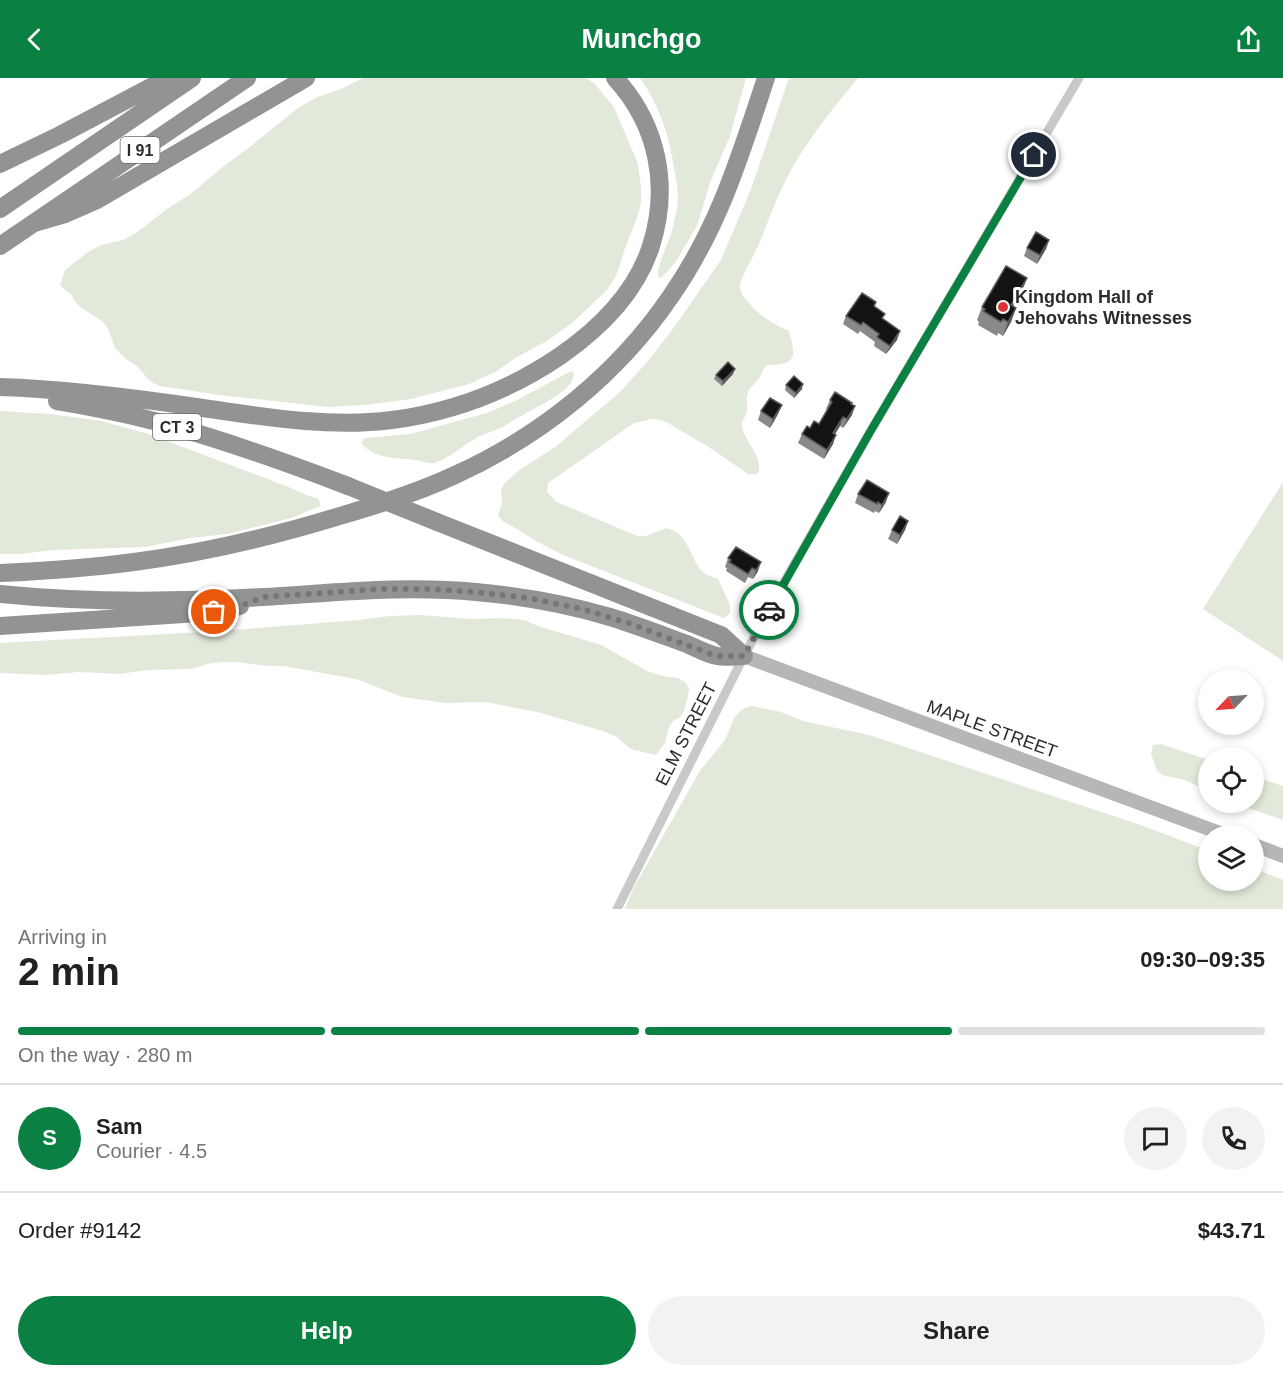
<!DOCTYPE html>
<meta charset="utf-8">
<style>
body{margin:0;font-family:Helvetica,sans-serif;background:#f2f2f2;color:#202124;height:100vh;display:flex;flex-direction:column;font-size:22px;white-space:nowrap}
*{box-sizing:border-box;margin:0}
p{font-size:20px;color:#757577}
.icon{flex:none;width:33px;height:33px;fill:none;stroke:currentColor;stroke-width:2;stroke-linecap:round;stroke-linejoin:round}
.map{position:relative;height:831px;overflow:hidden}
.side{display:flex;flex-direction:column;background:#fff;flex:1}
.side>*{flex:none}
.needle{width:39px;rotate:245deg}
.controls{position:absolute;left:1198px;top:591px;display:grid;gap:12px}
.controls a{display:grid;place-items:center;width:66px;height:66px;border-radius:50%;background:#fff;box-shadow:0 3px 9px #0003;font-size:30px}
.pin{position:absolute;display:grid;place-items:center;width:51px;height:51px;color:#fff;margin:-26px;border:3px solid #fff;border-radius:50%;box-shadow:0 2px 6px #0007}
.courier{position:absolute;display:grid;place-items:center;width:60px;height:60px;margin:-30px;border:4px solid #0b8043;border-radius:50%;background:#fff;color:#222;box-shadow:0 2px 8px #0007}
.summary em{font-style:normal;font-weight:800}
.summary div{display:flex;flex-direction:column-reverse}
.summary{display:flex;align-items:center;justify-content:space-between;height:102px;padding:0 18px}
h1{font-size:39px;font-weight:800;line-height:45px}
.bar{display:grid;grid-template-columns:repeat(4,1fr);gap:9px 6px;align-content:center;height:72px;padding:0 18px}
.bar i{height:8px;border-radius:4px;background:#e0e0e0}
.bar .on{background:#0b8043}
.bar p{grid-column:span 4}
.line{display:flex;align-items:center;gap:15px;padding:0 18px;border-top:2px solid #e0e0e0}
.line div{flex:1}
.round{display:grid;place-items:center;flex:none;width:63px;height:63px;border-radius:32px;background:#f2f2f2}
.cta{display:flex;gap:12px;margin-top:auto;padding:12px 18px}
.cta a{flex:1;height:69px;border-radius:36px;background:#0b8043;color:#fff;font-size:24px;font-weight:800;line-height:69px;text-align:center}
.cta a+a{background:#f2f2f2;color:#202124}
header{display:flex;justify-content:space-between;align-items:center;height:78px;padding:0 18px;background:#0b8043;color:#fff;font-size:27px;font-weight:800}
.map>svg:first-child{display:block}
.green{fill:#e2e9da}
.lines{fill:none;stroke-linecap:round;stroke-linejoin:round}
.minor{stroke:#c9c9c9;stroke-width:9}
.secondary{stroke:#b6b6b6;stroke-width:14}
.motorway{stroke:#939393;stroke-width:18}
.motorway-bridge{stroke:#939393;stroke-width:18}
.wall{fill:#898989}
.shaded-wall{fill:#5a5a5a}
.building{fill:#131313;stroke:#5a5a5a;stroke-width:1.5}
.done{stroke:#767676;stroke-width:6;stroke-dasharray:0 10.8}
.route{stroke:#0b8043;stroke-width:8}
.poi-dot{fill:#dd343b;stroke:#fff;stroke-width:2}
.labels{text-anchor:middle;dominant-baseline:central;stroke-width:6;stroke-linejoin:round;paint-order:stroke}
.shield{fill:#fff;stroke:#6b6b6b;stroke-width:1.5}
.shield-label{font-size:16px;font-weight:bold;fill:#2c2c2c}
.poi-label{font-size:18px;font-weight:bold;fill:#2c2c2c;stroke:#fff;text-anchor:start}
.street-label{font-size:18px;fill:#2c2c2c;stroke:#fff}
</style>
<header><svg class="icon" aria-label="back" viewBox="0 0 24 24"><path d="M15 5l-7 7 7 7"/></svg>Munchgo<svg class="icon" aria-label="share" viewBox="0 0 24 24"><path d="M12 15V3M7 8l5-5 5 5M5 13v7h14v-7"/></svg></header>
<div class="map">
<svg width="1283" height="831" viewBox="0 0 1283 831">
<rect width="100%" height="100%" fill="#fff"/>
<!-- green -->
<path class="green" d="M363,0H586L595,6L614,29L638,86L641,109V125L637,140L625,170L618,193L615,200L606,213L572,245L547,263L517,279L497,293L469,306L411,321L366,327L328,329L219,317L160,308L153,305L147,300L138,289L126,281L115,270L108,250L103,244L79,228L74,222L71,216L65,212L60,207L65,192L88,174L101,167L123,162L136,155L167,131L192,115L220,91L251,68L298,30L317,19L339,12Z
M640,0H746L730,58L711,102L697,148L675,185L661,200L658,198C658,183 666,172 670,159C673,151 674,143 676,136C680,121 677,105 674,90C668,54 661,31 640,0Z
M789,0H858C832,32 804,65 786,102C775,123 768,144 759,166C755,175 740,201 740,208C740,215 744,219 748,224C760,238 773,246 789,253C796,279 797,287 767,287C763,291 762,294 760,299C756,306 748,309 747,318C746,323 748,328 747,333C745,342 739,343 744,355C750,368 761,379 759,394L756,396H748L712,371L668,345L660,342L652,341L634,345L548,405L547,414L557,424L637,458H646L666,450C688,454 689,478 701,492C705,497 712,499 718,501L730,527V535L724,540L563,477L536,463L512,448L502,443L498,437L502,426L501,412L504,406L518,393L555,369L619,315L648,283L675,248L721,182L751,111Z
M571,293L574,295C574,314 537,328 523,337C516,340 510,345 503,349C495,353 486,355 478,359C465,366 447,382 434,385C428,386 422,383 416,382C398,380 374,381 361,365L365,360L410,356L487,335L515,323Z
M0,333L51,336L101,343L149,356L291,410L306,417L319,421L320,428L291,440L227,456L190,460L146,469L53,472L21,476H0Z
M1283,404V583L1203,531Z
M420,537L472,541L502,540L524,542L538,548L601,567L649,594L663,598L678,600L685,604L689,610L688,618L684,633L680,639L673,643L669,649L665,665L656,677L634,672L628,669L617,659L603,653L537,634L485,624L446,625L402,619L359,602L345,599L283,588H268L237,584H223L207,586L192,591L148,592L119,596L78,594L46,597L0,595V565L220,553L359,542L390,538Z
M752,628L781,634L803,643L869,657L1141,747L1209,773V802H1254V790L1283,802V831H625L633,811L701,691L725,662L734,640L739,634L745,630Z
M1161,666L1209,682V713L1182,701L1165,698L1157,693L1151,676L1153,667Z
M1254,698L1283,708V742L1233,725L1254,724Z"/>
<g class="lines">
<!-- minor -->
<path class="minor" d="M617,831L744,578L788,497L870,354L1079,0"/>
<!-- secondary -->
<path class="secondary" d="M744,578L1228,758
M1254,767L1283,778"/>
<!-- motorway -->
<path class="motorway" d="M0,86L60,57L168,0
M0,131L192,0
M34,145L65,136L97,122L306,0
M0,168L247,0
M0,309C68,311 136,320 203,330C265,339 329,350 392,342C452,334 510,312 560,278C599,251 636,215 651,168C670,108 658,47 615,0
M57,323C93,329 129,336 165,346C227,363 288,385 348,408
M437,444L721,557L744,578
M0,495C45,493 90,490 134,484C205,475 275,458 343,437C381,426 419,414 455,397C541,358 618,296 671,218C719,149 740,78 766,0
M0,516C88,525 175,524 263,519C334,515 405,507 476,514C522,518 566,526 610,539C636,547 662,557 687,566C696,570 707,576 717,578C725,580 735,578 744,578
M0,548L214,534L240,528"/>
<!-- motorway-bridge -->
<path class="motorway-bridge" d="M348,408L437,444"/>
</g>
<!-- wall -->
<path class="wall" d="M1049,162L1046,171L1037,186L1024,178L1027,170Z
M1027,200L1022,213L1013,229L1016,230L1011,244L1003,258L998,255L997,258L978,247L979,244L977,242L982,229Z
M874,229L897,262L886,276L874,268L875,264L860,253L858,256L843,246L846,238Z
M733,296L722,308L714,301L716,297Z
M786,307L802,311L794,320L785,312Z
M830,322L852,337L843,350L840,348L835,356L833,366L824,381L798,365L802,356L810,350L819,346L827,332L826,331Z
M782,327L778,336L770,350L758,342L761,333Z
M858,416L886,424L879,435L875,433L874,435L855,425Z
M908,443L905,452L897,466L888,461L892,452Z
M728,480L758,493L753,501L748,499L745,505L726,493L727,490L725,489Z"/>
<!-- shaded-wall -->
<path class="shaded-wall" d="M1049,162L1046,171L1037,186L1040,177Z
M1027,200L1022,213L1006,241L1011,227Z
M1016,230L1011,244L1003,258L1008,244Z
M900,253L897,262L886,276L890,268Z
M735,291L733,296L722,308L723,303Z
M803,306L802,311L794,320L796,315Z
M782,327L778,336L770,350L773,341Z
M855,328L852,337L843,350L847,341Z
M843,339L840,348L830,364L833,355Z
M836,357L833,366L824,381L827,372Z
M889,415L886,424L879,435L882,427Z
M908,443L905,452L897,466L900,457Z
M761,484L758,493L753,501L756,492Z"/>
<!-- building -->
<path class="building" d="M1036,154L1049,162L1040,177L1027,170Z
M1006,188L1027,200L1011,227L1016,230L1008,244L1003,241L1001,244L983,233L985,231L982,229Z
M862,215L876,224L874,228L885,236L882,240L900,253L890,268L877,259L879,256L863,244L861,247L846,238Z
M728,284L735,291L723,303L716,297Z
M794,298L803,306L796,315L786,307Z
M835,314L852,325L851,326L855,328L847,341L843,339L833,355L836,357L827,372L802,356L807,348L810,350L814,343L819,346L832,324L830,322Z
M770,320L782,327L773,341L761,333Z
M867,402L889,415L882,427L878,424L877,426L858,416Z
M900,438L908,443L900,457L892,452Z
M736,469L761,484L756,492L752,490L748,496L729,484L731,482L728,480Z"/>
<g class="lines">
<!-- done -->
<path class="done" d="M214,534L238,529L263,519L381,511H432L474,514L528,520L582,531L631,546L716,578H744L769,532"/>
<!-- route -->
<path class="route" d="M769,532L870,354L1034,77"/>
</g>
<!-- markers -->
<circle class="poi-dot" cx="1003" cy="229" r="6"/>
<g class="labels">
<!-- shield labels -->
<g class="shield">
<rect x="120.5" y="59" width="39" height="26" rx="4.5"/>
<rect x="153" y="336" width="48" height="26" rx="4.5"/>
</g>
<g class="shield-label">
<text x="140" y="72">I 91</text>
<text x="177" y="349">CT 3</text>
</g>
<!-- poi labels -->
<g class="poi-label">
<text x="1015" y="219">Kingdom Hall of<tspan x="1015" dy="21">Jehovahs Witnesses</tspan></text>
</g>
<!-- street labels -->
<g class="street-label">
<text transform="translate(992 651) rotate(20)">MAPLE STREET</text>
<text transform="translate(686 656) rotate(-63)">ELM STREET</text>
</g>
</g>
</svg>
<div class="controls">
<a><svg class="needle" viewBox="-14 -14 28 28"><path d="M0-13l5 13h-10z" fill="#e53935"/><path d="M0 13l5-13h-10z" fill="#757577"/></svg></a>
<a><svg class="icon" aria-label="locate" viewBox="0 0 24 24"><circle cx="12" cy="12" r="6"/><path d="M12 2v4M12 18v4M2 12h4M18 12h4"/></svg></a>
<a><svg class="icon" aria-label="layers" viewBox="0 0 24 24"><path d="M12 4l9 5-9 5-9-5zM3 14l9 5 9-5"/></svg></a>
</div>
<div class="pin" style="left:214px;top:534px;background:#ea580c"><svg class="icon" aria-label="bag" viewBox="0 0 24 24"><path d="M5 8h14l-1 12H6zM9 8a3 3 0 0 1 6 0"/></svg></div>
<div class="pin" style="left:1034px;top:77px;background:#1f2937"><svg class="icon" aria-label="home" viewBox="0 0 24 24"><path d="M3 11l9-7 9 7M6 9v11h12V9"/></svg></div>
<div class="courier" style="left:769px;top:532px"><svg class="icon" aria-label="car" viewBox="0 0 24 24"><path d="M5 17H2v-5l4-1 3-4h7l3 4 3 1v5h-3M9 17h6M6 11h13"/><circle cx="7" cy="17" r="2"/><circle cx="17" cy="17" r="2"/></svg></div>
</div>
<section class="side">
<div class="summary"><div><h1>2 min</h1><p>Arriving in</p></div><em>09:30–09:35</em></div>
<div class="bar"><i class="on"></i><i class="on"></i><i class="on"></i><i></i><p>On the way · 280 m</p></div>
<div class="line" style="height:108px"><b class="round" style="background:#0b8043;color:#fff">S</b><div><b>Sam</b><p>Courier · 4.5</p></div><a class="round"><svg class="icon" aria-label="chat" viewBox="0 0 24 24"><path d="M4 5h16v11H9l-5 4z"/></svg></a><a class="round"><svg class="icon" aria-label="phone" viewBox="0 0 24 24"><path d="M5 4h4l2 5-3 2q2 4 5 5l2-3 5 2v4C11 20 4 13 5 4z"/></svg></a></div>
<div class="line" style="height:78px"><div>Order #9142</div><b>$43.71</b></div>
<div class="cta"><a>Help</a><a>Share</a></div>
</section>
